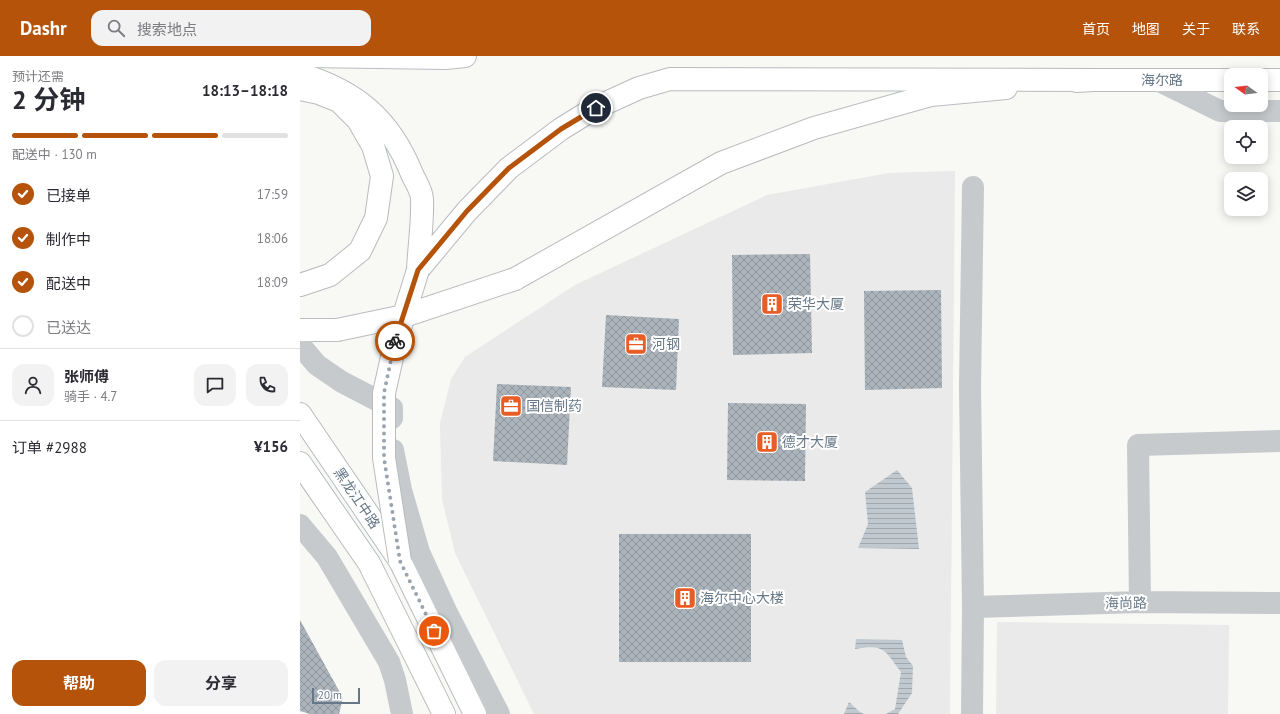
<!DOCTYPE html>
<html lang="zh">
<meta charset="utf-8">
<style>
body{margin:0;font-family:"PT Sans","Noto Sans SC",sans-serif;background:#f2f2f3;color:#2b2b33;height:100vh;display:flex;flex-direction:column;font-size:15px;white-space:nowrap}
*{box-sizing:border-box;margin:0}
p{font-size:13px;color:#7c7c81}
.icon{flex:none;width:22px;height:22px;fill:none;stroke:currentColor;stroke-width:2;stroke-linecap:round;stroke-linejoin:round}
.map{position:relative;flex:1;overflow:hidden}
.drawer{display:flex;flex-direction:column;background:#fff;width:300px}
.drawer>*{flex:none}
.needle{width:26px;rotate:285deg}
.fabs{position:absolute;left:924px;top:12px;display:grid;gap:8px}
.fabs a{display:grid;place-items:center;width:44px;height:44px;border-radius:8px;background:#fff;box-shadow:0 2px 10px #0003;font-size:20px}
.scale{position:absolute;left:12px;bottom:10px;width:48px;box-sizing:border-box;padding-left:4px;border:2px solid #667787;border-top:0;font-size:11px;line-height:14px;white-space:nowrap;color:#667787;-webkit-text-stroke:3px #fff;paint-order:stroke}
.pin{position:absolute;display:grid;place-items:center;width:34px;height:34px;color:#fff;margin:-17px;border:2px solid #fff;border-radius:50%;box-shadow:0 1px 4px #0007}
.courier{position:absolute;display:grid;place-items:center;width:40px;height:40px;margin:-20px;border:3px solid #b45309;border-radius:50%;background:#fff;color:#222;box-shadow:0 1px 5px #0007}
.summary em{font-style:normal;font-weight:700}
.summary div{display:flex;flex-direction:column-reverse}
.summary{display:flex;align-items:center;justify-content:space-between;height:68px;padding:0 12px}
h1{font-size:26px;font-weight:700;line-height:30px}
.bar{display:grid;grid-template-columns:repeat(4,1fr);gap:6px 4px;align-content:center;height:48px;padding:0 12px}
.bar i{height:5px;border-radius:3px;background:#e1e1e2}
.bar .current{background:#b45309}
.bar p{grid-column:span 4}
.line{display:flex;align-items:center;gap:10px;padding:0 12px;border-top:1px solid #e1e1e2}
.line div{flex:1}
.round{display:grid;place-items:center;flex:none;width:42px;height:42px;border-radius:12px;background:#f2f2f3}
ol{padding:0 12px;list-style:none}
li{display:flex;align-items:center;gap:12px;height:44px}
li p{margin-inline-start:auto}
li .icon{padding:4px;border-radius:50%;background:#b45309;color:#fff;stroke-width:4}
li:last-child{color:#7c7c81}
li i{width:22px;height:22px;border:2px solid #e1e1e2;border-radius:50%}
.action{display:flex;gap:8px;margin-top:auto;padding:8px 12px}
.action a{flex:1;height:46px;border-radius:12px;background:#b45309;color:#fff;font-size:16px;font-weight:700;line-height:46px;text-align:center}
.action a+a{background:#f2f2f3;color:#2b2b33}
header{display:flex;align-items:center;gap:24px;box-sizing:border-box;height:56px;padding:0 20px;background:#b45309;color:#fff}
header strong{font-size:19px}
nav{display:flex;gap:22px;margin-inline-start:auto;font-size:14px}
.search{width:280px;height:36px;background:#f2f2f3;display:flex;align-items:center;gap:10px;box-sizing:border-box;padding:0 14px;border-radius:12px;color:#7c7c81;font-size:15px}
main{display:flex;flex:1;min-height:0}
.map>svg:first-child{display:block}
.built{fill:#e9eae9}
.water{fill:url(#water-rules)}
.building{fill:url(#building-cross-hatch)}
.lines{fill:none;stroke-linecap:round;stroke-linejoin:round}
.major-casing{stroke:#b9bdc1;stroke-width:24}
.highway-casing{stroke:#b8bcbf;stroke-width:24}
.minor{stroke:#c6cacd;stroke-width:22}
.major{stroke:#fff;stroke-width:22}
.highway{stroke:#fff;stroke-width:22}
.major-bridge-casing{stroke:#b9bdc1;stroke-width:24;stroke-linecap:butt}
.highway-bridge-casing{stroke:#b8bcbf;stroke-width:24;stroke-linecap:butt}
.major-bridge{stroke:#fff;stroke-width:22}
.highway-bridge{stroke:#fff;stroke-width:22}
.done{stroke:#99a4ae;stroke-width:4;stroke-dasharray:0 7.2}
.route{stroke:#b45309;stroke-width:5}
.labels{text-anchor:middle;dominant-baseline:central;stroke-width:4;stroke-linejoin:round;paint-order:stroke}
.street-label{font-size:14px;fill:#667787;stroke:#fff}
.poi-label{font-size:14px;fill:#667787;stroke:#fff;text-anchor:start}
</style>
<header>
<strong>Dashr</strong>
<div class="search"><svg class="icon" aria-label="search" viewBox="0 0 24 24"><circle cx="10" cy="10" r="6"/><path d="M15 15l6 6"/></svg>搜索地点</div>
<nav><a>首页</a><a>地图</a><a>关于</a><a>联系</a></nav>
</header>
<main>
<section class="drawer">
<div class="summary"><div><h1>2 分钟</h1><p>预计还需</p></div><em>18:13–18:18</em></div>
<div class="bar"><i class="current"></i><i class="current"></i><i class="current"></i><i></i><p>配送中 · 130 m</p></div>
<ol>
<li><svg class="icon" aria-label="check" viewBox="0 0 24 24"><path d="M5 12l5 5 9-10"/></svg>已接单<p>17:59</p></li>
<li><svg class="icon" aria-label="check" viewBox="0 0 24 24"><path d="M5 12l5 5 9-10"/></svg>制作中<p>18:06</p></li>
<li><svg class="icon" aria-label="check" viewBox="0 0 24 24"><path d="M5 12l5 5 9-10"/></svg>配送中<p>18:09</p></li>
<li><i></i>已送达</li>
</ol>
<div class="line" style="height:72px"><a class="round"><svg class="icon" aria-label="person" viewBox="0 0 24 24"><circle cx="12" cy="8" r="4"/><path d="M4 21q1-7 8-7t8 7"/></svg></a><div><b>张师傅</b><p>骑手 · 4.7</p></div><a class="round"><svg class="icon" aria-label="chat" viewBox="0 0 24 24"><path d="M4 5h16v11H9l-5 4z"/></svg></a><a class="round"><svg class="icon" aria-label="phone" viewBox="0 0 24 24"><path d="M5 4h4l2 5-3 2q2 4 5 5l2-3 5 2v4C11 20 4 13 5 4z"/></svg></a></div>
<div class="line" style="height:52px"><div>订单 #2988</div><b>¥156</b></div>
<div class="action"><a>帮助</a><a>分享</a></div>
</section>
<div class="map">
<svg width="980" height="658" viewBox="0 0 980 658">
<defs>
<pattern id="water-rules" width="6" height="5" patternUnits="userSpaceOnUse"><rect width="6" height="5" fill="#c0c9cf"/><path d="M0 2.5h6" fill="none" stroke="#a0a8ae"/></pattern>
<pattern id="building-cross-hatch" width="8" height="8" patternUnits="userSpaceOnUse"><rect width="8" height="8" fill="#acb4bb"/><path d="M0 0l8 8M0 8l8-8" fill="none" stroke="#90979e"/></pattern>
</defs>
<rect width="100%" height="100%" fill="#f8f8f5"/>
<!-- built -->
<path class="built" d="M655,115L650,658H234L155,497L142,443L140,367L151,323L165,301L275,229L467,139L589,117Z
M697,566L929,569L928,658H696Z"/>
<!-- water -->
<path class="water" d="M597,414L612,432L619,493L558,492L568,468L565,436Z
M556,583L602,584L606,601L613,610L612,637L598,658H586L595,653L601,616C584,594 585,588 555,593Z
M549,646L560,656L564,658H544Z"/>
<!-- building -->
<path class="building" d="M510,198L512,297L433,299L432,199Z
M641,234L642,332L565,334L564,235Z
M306,259L379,263L376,334L302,331Z
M197,328L271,331L267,409L193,405Z
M428,347L506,348L505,425L427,424Z
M319,478H451V606H319Z
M0,564L43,642L39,658H10L0,655Z"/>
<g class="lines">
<!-- major casing -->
<g class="major-casing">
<path id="major" d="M7,0L146,2L165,0
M961,24H980
M776,25L794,24H931
M215,223L421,107L514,72L631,39L706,32
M0,274H37"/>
</g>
<!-- highway casing -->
<g class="highway-casing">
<path id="highway" d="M0,18C56,35 90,63 112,118C115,125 122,135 122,143C123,165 119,191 118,214
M0,33L19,37L39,45L58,64L73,90L82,120L76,162L60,195L30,219L0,229
M118,214L167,155L209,112L261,73L295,52L339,32L370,23L794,24
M0,358L100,505L175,658
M0,407L69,507L144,658"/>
</g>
<!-- minor -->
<path class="minor" d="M857,24L920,55H980
M0,289L17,309L42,326L92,352V362
M93,394L101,434L119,496L146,555L199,658
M0,469L27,501L89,606L95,624L102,658
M840,546L838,389L980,385
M673,551L840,546L980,547
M672,658L673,551L670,331L673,131"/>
<!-- major -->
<use href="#major" class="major"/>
<!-- highway -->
<use href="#highway" class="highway"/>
<!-- major-bridge casing -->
<g class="major-bridge-casing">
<path id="major-bridge" d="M37,274L104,260L215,223"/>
</g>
<!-- highway-bridge casing -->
<g class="highway-bridge-casing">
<path id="highway-bridge" d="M100,505L84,402V337L95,288L118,214"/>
</g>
<!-- major-bridge -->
<use href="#major-bridge" class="major-bridge"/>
<!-- highway-bridge -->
<use href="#highway-bridge" class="highway-bridge"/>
</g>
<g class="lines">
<!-- done -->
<path class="done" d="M95,285L84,337V402L100,505L134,575"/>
<!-- route -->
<path class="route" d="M95,285L118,214L167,155L209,112L261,73L296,52"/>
</g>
<!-- icons -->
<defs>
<g id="building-square" transform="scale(1.15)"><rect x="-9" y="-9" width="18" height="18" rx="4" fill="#e85d25" stroke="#fff"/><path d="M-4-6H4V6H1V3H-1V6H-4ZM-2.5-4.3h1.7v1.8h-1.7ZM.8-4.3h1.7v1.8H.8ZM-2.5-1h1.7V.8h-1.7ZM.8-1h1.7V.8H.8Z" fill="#fff"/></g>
<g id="office-square" transform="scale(1.15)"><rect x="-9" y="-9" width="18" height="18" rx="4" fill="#e85d25" stroke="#fff"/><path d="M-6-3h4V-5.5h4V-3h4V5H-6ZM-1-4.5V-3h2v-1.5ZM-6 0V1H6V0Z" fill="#fff"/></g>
</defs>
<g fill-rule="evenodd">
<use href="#building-square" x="472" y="248"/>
<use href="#office-square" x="336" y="288"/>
<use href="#office-square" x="211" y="350"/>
<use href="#building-square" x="467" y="386"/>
<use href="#building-square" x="385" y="542"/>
</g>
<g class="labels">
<!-- street labels -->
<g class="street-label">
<text x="862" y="24">海尔路</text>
<text transform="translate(57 442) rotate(56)">黑龙江中路</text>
<text transform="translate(826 547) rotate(-1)">海尚路</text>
</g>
<!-- poi labels -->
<g class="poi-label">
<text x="488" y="248">荣华大厦</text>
<text x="352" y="288">河钢</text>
<text x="226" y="350">国信制药</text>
<text x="482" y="386">德才大厦</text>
<text x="400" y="542">海尔中心大楼</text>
</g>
</g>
</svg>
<div class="fabs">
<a><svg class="needle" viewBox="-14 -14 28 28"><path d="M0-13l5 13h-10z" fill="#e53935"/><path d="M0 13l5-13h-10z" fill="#7c7c81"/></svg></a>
<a><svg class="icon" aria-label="locate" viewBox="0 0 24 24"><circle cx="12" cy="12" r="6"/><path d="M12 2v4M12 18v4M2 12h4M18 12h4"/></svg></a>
<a><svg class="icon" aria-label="layers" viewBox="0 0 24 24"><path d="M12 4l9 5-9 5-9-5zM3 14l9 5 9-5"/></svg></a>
</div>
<div class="scale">20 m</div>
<div class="pin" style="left:134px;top:575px;background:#ea580c"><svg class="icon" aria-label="bag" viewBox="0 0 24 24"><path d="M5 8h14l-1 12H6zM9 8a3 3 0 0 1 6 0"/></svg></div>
<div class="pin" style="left:296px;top:52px;background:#1f2937"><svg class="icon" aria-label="home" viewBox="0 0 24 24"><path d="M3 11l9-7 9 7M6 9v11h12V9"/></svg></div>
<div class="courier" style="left:95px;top:285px"><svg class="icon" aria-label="bike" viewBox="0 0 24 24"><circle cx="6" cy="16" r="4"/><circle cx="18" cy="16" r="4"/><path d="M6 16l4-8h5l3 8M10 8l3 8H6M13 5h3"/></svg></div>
</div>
</main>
